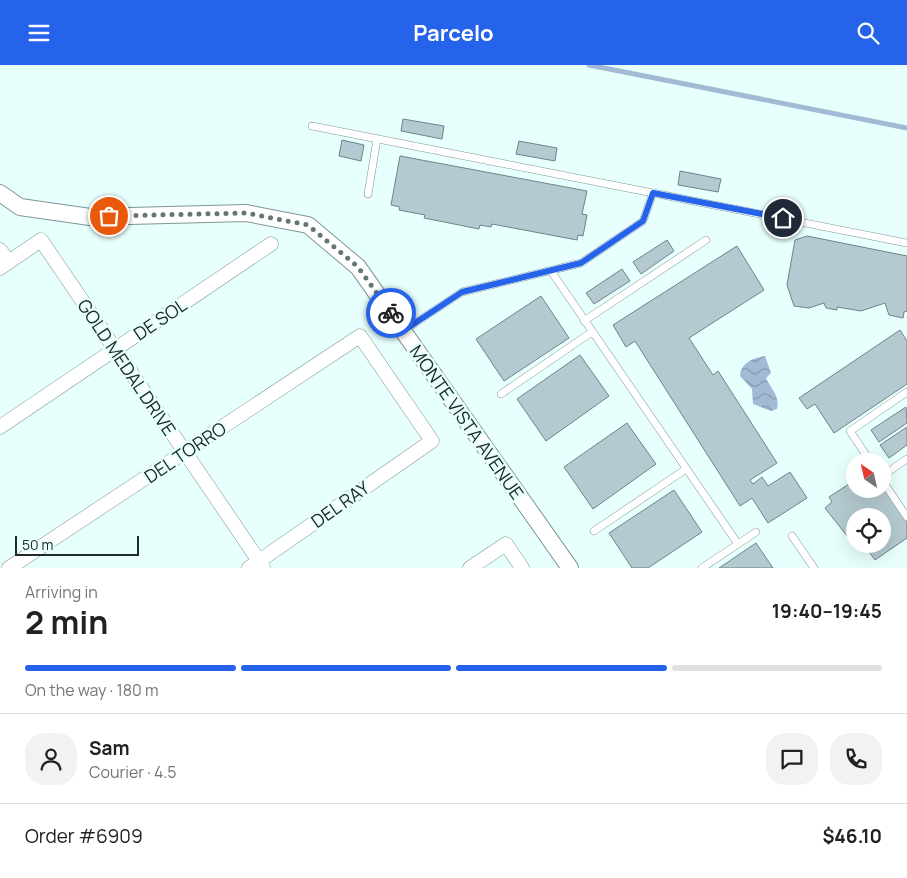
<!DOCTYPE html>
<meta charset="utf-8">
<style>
body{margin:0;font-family:Manrope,sans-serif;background:#f2f2f2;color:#202124;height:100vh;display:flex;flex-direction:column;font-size:19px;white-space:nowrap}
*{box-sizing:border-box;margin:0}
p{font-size:16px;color:#757577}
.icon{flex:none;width:28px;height:28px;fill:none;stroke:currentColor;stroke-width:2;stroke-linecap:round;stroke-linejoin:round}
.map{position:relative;height:503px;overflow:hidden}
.sheet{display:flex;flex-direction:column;background:#fff;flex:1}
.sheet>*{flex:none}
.needle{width:32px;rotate:326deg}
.buttons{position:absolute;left:846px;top:388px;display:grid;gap:10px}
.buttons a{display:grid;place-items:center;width:45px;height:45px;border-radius:50%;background:#fff;box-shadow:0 5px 20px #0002;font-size:25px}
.scale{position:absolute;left:15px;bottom:12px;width:124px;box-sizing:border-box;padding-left:5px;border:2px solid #212a2a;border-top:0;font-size:14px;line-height:18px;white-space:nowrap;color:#212a2a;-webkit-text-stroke:4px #e7fffd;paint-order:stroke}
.pin{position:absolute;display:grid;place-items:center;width:42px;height:42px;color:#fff;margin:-21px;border:2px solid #fff;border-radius:50%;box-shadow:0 1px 5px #0007}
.courier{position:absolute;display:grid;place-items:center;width:50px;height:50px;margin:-25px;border:4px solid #2563eb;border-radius:50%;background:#fff;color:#222;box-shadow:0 1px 6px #0007}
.head em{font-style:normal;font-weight:700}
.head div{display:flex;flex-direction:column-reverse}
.head{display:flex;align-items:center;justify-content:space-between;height:85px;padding:0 25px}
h1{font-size:32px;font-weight:700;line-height:38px}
.bar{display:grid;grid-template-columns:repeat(4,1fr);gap:8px 5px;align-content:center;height:60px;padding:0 25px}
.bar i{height:6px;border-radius:4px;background:#e0e0e0}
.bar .current{background:#2563eb}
.bar p{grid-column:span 4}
.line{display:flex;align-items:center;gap:12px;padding:0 25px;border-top:1px solid #e0e0e0}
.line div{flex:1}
.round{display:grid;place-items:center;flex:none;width:52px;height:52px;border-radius:20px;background:#f2f2f2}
header{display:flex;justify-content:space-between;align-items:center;height:65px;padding:0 25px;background:#2563eb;color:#fff;font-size:22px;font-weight:700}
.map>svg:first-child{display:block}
.water{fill:url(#water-waves)}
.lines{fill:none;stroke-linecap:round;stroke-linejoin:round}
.stream{stroke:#a2bbd4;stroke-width:5}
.building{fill:#b4cad0;stroke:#6f838a}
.service-casing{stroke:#809694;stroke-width:8}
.minor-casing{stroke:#809694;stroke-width:15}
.tertiary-casing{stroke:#809694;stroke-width:18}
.service{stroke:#fff;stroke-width:7}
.minor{stroke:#fff;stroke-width:14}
.tertiary{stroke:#fff;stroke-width:16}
.done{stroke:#667574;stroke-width:5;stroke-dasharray:0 9}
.route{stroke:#2563eb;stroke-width:6}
.labels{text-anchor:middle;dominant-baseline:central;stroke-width:5;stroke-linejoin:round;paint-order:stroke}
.street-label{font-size:18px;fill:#212a2a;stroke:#e7fffd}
</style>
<header><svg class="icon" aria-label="menu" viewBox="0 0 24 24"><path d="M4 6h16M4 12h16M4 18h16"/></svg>Parcelo<svg class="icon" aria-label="search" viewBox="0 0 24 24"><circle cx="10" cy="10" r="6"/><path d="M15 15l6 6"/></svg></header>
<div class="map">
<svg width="907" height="503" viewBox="0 0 907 503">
<defs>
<pattern id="water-waves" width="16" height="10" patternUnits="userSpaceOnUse" patternTransform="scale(1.25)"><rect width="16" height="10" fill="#a2bbd4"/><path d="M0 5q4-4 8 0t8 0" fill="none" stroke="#8498ac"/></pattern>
</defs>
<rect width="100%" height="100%" fill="#e7fffd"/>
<!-- water -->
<path class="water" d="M765,291L771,308L766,313C771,324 780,331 777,344L771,346L753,339L752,324L740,311C741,298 752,293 765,291Z"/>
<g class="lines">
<!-- stream -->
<path class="stream" d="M589,0L907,63"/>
</g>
<!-- building -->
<path class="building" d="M403,54L444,61L442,74L401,66Z
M342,75L364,80L361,96L339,91Z
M519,76L557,83L555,96L516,89Z
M400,91L587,126L582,149L587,150L583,171L578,170L577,175L492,159L491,162L480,160L479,164L424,153L425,150L399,145L400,142L391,140Z
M680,106L721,114L718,127L678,120Z
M807,171L907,191V246L904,247L903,253L889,250L885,238L861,246L837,242V245L826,243L824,238L809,243L794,241L787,220L795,175Z
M667,175L674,186L641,209L633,197Z
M737,181L764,225L689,273L713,310L718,306L777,398L750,415L753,419L762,412L768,421L790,407L807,433L768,458L752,433L740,441L635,276L626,282L613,260Z
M622,204L630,216L594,239L586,228Z
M541,231L569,273L504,316L476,274Z
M900,265L907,276V319L834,368L815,339L807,344L799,333Z
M580,290L609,331L546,376L517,334Z
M906,342L907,358L879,377L871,365Z
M627,358L656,399L593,444L564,402Z
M907,362V380L889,393L880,380Z
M855,415V424H882V417L907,453V473L875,495L863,479H882V451H855V473L851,476L825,443L832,437L829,432Z
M674,425L702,467L648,503H632L609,468Z
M756,478L773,503H719Z"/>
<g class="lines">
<!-- service casing -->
<g class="service-casing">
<path id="service" d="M312,61L653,128
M368,129L377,74
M551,206L738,479
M584,256L706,175
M403,266L462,227L581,198L643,156L653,128L907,178
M501,329L592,267
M870,396L850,366L907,327
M882,411L907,394
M882,415L907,452
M594,466L686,404
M792,471L814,503
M702,503L756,467"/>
</g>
<!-- minor casing -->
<g class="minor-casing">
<path id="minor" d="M0,185L9,197
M0,203L41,175L263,502
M0,362L271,179
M9,503L360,271L432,376L249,503
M470,503L506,479L522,503"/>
</g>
<!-- tertiary casing -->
<g class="tertiary-casing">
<path id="tertiary" d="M0,128L20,142L90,152L246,148L308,160L358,202L570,503"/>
</g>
<!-- service -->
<use href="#service" class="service"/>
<!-- minor -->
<use href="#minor" class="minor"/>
<!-- tertiary -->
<use href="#tertiary" class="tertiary"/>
</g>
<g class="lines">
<!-- done -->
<path class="done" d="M109,151L246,148L308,160L358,202L391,248"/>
<!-- route -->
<path class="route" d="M391,248L403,266L462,227L581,198L643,156L653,128L783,153"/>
</g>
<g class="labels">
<!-- street labels -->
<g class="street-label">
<text transform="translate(160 254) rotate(-34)">DE SOL</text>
<text transform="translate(127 302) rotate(56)">GOLD MEDAL DRIVE</text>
<text transform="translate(467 357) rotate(55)">MONTE VISTA AVENUE</text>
<text transform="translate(185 387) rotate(-34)">DEL TORRO</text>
<text transform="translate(340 439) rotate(-35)">DEL RAY</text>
</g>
</g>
</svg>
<div class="buttons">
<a><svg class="needle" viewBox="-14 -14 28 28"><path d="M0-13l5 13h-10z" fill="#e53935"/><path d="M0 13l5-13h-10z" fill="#757577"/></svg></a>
<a><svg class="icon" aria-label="locate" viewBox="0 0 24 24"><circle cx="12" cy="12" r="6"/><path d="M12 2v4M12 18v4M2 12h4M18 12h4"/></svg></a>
</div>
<div class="scale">50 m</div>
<div class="pin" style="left:109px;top:151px;background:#ea580c"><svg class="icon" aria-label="bag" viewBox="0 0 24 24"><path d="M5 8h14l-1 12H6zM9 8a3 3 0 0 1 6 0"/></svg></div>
<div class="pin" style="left:783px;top:153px;background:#1f2937"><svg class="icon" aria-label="home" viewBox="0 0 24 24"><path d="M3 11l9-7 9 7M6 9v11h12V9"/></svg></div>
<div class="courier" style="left:391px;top:248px"><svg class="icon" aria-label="bike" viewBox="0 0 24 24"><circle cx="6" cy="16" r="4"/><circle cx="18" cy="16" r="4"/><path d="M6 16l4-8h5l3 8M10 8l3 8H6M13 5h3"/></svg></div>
</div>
<section class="sheet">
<div class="head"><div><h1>2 min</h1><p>Arriving in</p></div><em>19:40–19:45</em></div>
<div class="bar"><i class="current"></i><i class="current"></i><i class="current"></i><i></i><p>On the way · 180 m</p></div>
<div class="line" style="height:90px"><a class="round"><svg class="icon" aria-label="person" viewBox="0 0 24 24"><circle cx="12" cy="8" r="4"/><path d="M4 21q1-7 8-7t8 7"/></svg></a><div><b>Sam</b><p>Courier · 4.5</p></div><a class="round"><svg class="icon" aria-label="chat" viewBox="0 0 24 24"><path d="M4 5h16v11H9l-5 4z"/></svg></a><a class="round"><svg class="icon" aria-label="phone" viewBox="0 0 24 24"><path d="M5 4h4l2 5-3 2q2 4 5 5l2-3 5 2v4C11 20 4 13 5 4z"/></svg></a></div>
<div class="line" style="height:65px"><div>Order #6909</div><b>$46.10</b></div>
</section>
